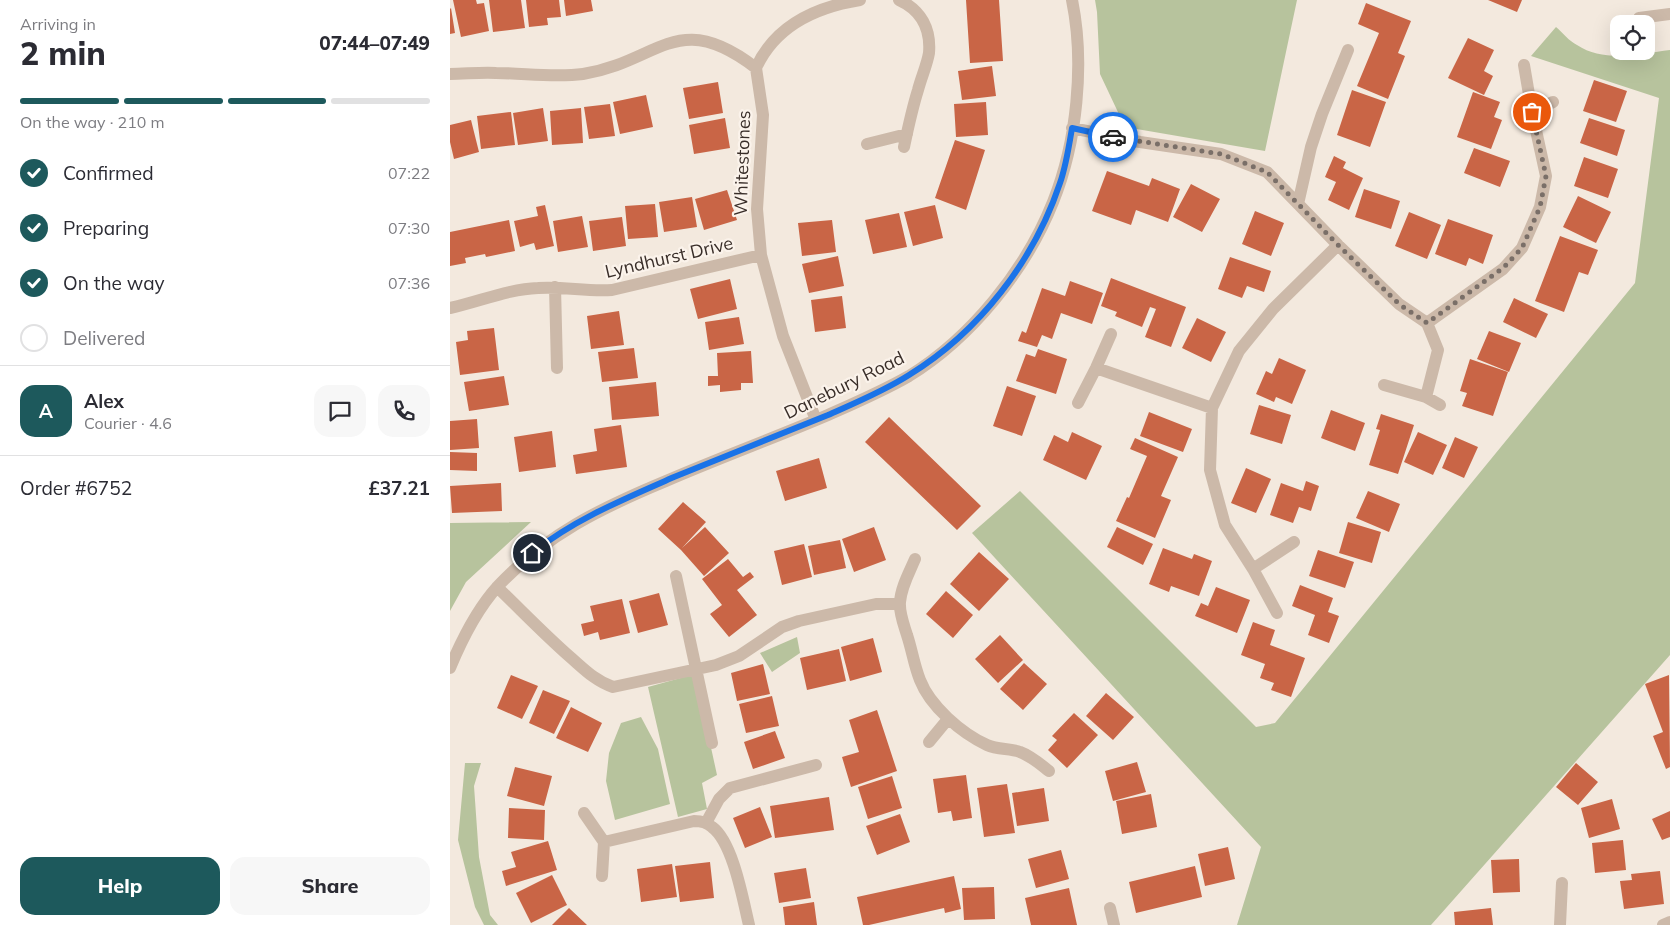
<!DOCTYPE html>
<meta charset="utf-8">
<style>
body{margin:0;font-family:Mulish,sans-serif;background:#f7f7f7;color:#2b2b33;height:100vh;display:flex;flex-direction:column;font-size:19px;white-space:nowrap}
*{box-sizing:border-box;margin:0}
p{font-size:16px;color:#7c7c81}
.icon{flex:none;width:28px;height:28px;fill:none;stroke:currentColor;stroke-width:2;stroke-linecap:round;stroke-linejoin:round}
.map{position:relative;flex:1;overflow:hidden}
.sheet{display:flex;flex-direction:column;background:#fff;width:450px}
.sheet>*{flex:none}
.tools{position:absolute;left:1160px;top:15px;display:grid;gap:10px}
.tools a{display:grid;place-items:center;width:45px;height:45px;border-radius:10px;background:#fff;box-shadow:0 5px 20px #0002;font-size:25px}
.pin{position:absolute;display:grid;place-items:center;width:42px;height:42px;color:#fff;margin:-21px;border:2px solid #fff;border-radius:50%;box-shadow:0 1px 5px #0007}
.courier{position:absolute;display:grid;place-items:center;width:50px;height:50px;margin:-25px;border:4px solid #1a73e8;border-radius:50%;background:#fff;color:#222;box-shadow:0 1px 6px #0007}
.head em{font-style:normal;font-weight:800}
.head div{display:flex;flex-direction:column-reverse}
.head{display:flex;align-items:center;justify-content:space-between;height:85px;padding:0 20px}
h1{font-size:32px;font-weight:800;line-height:38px}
.bar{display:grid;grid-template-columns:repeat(4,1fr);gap:8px 5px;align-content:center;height:60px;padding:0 20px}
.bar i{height:6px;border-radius:4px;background:#e1e1e2}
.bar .current{background:#1d595c}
.bar p{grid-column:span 4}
.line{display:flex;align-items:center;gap:12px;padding:0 20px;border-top:1px solid #e1e1e2}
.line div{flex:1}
.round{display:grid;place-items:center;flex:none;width:52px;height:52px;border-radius:15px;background:#f7f7f7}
ol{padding:0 20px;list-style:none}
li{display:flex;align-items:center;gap:15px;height:55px}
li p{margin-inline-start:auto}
li .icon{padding:5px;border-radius:50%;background:#1d595c;color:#fff;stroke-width:4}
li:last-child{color:#7c7c81}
li i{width:28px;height:28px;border:2px solid #e1e1e2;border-radius:50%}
.primary-button{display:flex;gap:10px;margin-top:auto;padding:10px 20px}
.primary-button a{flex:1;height:58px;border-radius:15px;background:#1d595c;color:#fff;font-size:20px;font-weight:800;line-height:58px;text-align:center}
.primary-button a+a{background:#f7f7f7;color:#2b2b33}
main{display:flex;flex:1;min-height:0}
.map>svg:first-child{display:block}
.green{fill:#b7c39d}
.building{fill:#c96546}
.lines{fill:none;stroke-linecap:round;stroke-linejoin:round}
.minor{stroke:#ccb9a9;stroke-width:12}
.done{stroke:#7a6f68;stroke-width:5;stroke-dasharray:0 9}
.route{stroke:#1a73e8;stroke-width:6}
.labels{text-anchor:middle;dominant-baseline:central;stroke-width:4.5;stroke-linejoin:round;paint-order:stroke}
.street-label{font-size:18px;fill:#392e29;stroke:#fbf3eb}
</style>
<main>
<section class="sheet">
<div class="head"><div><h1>2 min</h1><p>Arriving in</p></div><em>07:44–07:49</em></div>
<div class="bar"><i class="current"></i><i class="current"></i><i class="current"></i><i></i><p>On the way · 210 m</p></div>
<ol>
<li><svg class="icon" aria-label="check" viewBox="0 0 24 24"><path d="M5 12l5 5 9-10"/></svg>Confirmed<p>07:22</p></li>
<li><svg class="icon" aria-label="check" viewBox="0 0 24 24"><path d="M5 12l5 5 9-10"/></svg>Preparing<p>07:30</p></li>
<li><svg class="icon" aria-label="check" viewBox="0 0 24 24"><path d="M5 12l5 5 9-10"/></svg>On the way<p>07:36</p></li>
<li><i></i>Delivered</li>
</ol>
<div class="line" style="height:90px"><b class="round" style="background:#1d595c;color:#fff">A</b><div><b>Alex</b><p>Courier · 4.6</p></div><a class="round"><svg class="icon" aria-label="chat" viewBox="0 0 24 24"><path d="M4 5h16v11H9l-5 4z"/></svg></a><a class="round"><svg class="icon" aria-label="phone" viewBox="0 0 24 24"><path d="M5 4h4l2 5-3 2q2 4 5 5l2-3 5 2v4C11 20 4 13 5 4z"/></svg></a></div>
<div class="line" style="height:65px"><div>Order #6752</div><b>£37.21</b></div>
<div class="primary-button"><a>Help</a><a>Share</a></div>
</section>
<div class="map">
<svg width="1220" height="925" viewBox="0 0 1220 925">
<rect width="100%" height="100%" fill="#f3e9de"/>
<!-- green -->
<path class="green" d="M645,0H847L815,151L675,127L650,74L647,12Z
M1106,27C1113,33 1119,41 1127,45C1154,63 1190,54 1220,50V655L981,925H787L811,847L522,533L570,491L806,727L825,723L1185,283L1209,98L1081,56Z
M81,522L16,582L0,611V523Z
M347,637L350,653L322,672L310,653Z
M245,674L267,775L252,783L257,809L228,817L198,687Z
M191,717L208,749L220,804L165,820L156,781L159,753L171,723Z
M15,763H31L24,786L29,857L40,915L48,925H34L25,907L8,840Z"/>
<!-- building -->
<path class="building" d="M3,0H26L27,4L34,3L39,31L11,37Z
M39,0H71L75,28L43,32Z
M76,0H109L111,17L97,18L98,25L79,27Z
M114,0H141L143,11L116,16Z
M516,0H549L553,61L520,63Z
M1038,0H1072L1067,12Z
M916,3L961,21L948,53L955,56L938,99L907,86L929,33L908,24Z
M1,8L5,33L0,34V9Z
M1018,38L1044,50L1034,71L1043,76L1034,95L998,78Z
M542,66L546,96L512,100L508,71Z
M1144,80L1177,91L1166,122L1133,111Z
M268,82L273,113L239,119L233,88Z
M902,90L936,102L920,147L887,135Z
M1023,92L1050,102L1044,117L1052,120L1041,149L1007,137Z
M196,95L203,127L170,134L163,102Z
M536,102L538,135L506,137L504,104Z
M160,104L165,136L139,139L134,107Z
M93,108L98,141L68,145L63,113Z
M131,108L133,143L102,145L100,111Z
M61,112L65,145L31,149L27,116Z
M275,118L280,148L244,154L239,125Z
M1139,118L1175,130L1167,156L1130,143Z
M21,120L29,152L4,159L0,142V125Z
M505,140L535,150L516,210L485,198Z
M1024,148L1060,161L1050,187L1014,173Z
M884,156L896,162L893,168L913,178L899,210L878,200L886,182L875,177Z
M1134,157L1168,169L1158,198L1124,186Z
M657,171L699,186L702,178L730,189L718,222L686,210L681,225L642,211Z
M741,184L770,199L752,232L723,217Z
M914,189L950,201L941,229L905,217Z
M277,190L287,220L254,230L245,199Z
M1128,196L1161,212L1146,243L1113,227Z
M242,197L247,227L214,232L209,202Z
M205,204L208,237L178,239L175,206Z
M95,205L104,246L86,250L84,243L70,247L64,221L88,216L86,207Z
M485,205L493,238L463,246L454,212Z
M805,211L834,223L821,256L792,244Z
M959,212L991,225L977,259L945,246Z
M449,213L457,247L423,254L415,220Z
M132,216L138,247L108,252L103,221Z
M172,217L176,246L143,251L139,221Z
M998,219L1043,235L1033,264L1019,258L1016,266L985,254Z
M59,220L65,251L36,257L35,254L15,258L16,263L0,266V232Z
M382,220L386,252L352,256L348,223Z
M1110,236L1148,250L1138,275L1129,272L1114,312L1085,301Z
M388,256L394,286L359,293L352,264Z
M780,257L821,271L814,292L797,286L792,298L768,289Z
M661,278L736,307L721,347L695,337L706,309L700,307L692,327L665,316L667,312L651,306Z
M280,279L287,309L248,319L240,289Z
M620,281L653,293L642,324L611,313L602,339L592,335L587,347L568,341L572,331L576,333L592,288L615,296Z
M392,296L396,328L365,332L361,300Z
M1064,298L1098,314L1086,338L1053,322Z
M169,311L174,345L141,349L137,316Z
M289,317L294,344L259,350L255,322Z
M747,318L776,332L761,362L732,348Z
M44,328L49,370L10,375L6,342L18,340L17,331Z
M1039,331L1071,343L1059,372L1027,359Z
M184,348L188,378L152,382L148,352Z
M588,349L617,359L606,394L566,381L576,354L585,357Z
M301,351L303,383H291V390L270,392V385L258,386V376H268L267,353Z
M829,358L856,370L842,404L826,397L824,402L806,394L816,371L822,374Z
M1020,359L1058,372L1043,416L1012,406L1017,393L1010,391Z
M54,376L59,405L19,411L14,382Z
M206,382L209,416L162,420L159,387Z
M557,386L586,396L572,436L543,426Z
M809,405L841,415L832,444L800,434Z
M881,410L915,423L905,451L871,438Z
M699,412L742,429L733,452L690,436Z
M931,414L964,425L948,474L919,465L930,430L926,429Z
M439,417L531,506L507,530L415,442Z
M27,419L29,448L0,450V421Z
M171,425L177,467L126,474L123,455L147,451L144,429Z
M102,431L106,467L69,472L64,437Z
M622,432L652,446L636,480L593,460L604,435L618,442Z
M968,432L997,445L983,475L954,462Z
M1005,437L1028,447L1014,478L992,468Z
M685,438L728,457L711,496L721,500L705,538L666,521L677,497L679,498L697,456L680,449Z
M0,452L27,453V471L0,470Z
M369,458L377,488L335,501L326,471Z
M796,468L821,479L806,513L781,503Z
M856,481L869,486L861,511L849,507L843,523L820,515L831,483L853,491Z
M51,483L52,511L2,513L0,486Z
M918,491L950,504L939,532L906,518Z
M233,502L256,522L232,548L255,527L279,553L254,576L231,550L208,529Z
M898,522L931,532L922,563L889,553Z
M424,527L436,560L404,572L392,539Z
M667,527L703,544L693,565L657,547Z
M390,540L396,568L364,575L358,546Z
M354,544L362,577L332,585L324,551Z
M713,548L742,559L744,554L762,561L749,596L721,586L719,592L699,584Z
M868,550L904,562L895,588L859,576Z
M529,552L559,579L529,611L500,584Z
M278,559L293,577L300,572L304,577L287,590L307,615L279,637L260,614L272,605L252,579Z
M850,585L883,598L878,612L889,616L879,643L858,635L865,615L842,606Z
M766,587L800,600L787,633L745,616L751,603L758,606Z
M496,591L523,615L503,638L476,614Z
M209,593L218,625L188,633L179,601Z
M172,599L180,633L150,640L148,632L134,636L131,624L144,621L140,606Z
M803,622L825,630L820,645L855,658L841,697L821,690L824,683L810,678L815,664L791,655Z
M550,635L573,660L548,683L525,659Z
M423,638L432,672L400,681L391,647Z
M389,649L396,681L357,690L350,658Z
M574,663L597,684L573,710L550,689Z
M313,664L320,694L287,701L281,673Z
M61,675L88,686L72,719L47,708Z
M1219,675L1220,767L1216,769L1203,736L1213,732L1195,684Z
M93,690L120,701L104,734L79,723Z
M656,693L684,717L663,740L636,716Z
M322,696L329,726L296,733L289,704Z
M121,707L152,723L138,752L106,738Z
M427,710L447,771L401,787L392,757L409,752L399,720Z
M624,713L648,735L617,768L598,750L607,740L602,736Z
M325,731L335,758L303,769L294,742Z
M687,762L696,792L663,801L655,771Z
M1126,763L1148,782L1128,805L1106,787Z
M65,767L102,776L94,806L57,796Z
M516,775L522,818L503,821L501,811L488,813L483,779Z
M442,776L452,808L418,819L408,787Z
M557,784L565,833L534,837L527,788Z
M594,788L599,821L567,826L562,793Z
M701,794L707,827L672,834L666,801Z
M379,797L384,830L325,838L320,806Z
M1162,799L1170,829L1139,838L1131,808Z
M310,807L322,837L295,848L283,818Z
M59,808L95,810L94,840L58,838Z
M1220,811V837L1212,840L1202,819Z
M450,814L460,842L427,855L416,826Z
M1173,840L1176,870L1145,873L1142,843Z
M98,841L107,870L56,886L52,871L66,867L61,852Z
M778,847L785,879L755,886L748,854Z
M611,850L619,879L586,888L578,859Z
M1069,859L1070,892L1043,893L1041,860Z
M260,862L264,898L230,902L225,866Z
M222,864L227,897L191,902L187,869Z
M745,866L752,897L686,913L679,882Z
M356,868L361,898L329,903L324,873Z
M1210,871L1214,904L1174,909L1170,881L1182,880L1181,874Z
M102,875L117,905L81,923L66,893Z
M504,876L511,909L495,913L494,908L419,925H413L407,897Z
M544,887L545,919L514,920L512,888Z
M619,888L627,925H581L575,898Z
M364,902L367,925H335L333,907Z
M119,908L137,925H102Z
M1041,908L1043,925H1005L1004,912Z"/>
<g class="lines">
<!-- minor -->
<path class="minor" d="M449,0C471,10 481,29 479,53C477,65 471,78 468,90C462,109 458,128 454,147
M1189,18L1220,14
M306,68C325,26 366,7 410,0
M0,74C15,74 31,72 46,73C74,73 104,78 133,74C209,62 227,7 306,68L313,115L307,209L311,255L333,336L366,420
M1082,112L1103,102
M622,128L690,142L771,154L817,172L888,245L949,304L977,323L988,350L976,397
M417,144L457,134
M848,204L861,147L872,114L898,50
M105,287L107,368
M0,308C29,302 58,289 88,288C113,286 137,292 162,290L311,255
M977,323L1053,269L1072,248L1090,207L1096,176L1082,112L1074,65
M646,368L762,408
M934,385L976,397L990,405
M628,403L646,368L661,334
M465,559C459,573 451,587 450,602C449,613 454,625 457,635C462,650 464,665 470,680C480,706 511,733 537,745C548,750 560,748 570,752C581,756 590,764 599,771
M803,569L844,542
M226,576L262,743
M47,587C71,610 94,634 119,656C133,668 145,681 163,687L266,665L289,656L332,627L349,621L426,604H449
M827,613L803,569L775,525L760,470L762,408L789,351L823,309L888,245
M0,668C12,639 27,609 48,586C97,534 151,508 216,481C269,458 324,438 378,415C405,403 433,391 459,376C521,338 576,270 603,202C627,142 635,63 622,0
M479,742L498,719
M134,813L154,842L152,876
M256,823L269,799L280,788L366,765
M154,842L244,821C251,821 257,822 262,827C283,842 293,900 299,925
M660,908L664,925
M1110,925L1112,883
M1213,925L1220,922"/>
</g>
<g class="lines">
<!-- done -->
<path class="done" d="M663,137L771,154L817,172L888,245L949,304L977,323L1053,268L1072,248L1090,207L1096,176L1082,112"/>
<!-- route -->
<path class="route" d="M82,553C125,519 174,499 224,477C275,456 327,436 378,415C405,403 434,391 459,375C529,332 584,261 610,183C616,166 619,146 622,128L663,137"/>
</g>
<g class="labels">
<!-- street labels -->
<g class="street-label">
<text transform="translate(292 163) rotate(-88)">Whitestones</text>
<text transform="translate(219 257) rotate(-13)">Lyndhurst Drive</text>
<text transform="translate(394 385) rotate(-26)">Danebury Road</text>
</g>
</g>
</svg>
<div class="tools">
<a><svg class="icon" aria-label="locate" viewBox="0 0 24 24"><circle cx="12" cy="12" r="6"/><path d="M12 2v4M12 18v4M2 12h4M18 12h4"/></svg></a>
</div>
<div class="pin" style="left:1082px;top:112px;background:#ea580c"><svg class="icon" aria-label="bag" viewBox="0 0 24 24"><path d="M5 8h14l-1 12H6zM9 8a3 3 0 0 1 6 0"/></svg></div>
<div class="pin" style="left:82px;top:553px;background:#1f2937"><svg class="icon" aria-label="home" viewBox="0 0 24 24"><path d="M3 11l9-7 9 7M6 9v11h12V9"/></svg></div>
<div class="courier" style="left:663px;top:137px"><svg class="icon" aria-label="car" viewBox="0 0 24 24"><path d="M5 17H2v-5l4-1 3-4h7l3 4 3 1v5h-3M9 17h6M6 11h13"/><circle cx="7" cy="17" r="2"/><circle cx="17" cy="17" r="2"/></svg></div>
</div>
</main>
